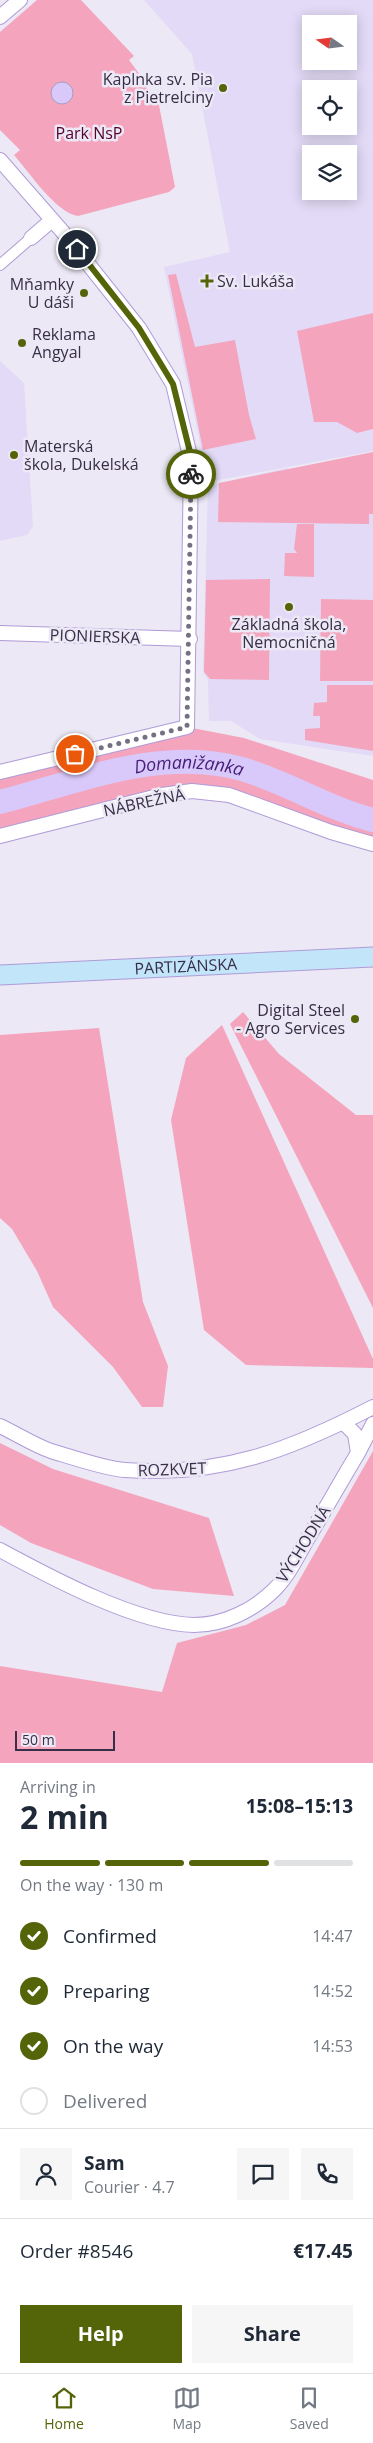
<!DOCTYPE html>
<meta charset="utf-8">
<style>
body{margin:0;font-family:"Open Sans",sans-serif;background:#f6f6f7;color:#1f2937;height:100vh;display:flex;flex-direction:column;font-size:19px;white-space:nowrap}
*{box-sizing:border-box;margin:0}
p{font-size:16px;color:#747a83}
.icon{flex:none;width:28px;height:28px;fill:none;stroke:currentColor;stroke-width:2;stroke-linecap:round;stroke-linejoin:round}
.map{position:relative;height:1763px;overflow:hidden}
.side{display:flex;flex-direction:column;background:#fff;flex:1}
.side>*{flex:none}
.needle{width:32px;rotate:284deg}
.tools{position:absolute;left:302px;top:15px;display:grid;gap:10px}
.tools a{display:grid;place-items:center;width:55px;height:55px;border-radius:0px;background:#fff;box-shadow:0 2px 12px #0003;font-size:25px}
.scale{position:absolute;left:15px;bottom:12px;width:100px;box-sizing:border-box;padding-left:5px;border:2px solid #372f47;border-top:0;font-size:14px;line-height:18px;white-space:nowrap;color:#372f47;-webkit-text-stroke:4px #ece8f5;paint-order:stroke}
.pin{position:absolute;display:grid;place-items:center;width:42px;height:42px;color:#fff;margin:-21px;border:2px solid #fff;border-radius:50%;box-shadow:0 1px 5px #0007}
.courier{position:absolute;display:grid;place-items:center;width:50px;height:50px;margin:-25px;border:4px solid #546409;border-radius:50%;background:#fff;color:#222;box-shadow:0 1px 6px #0007}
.head em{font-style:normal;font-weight:700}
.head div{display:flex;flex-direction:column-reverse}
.head{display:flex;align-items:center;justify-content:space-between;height:85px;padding:0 20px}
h1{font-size:32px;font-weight:700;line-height:38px}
.bar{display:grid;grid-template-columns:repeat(4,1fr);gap:8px 5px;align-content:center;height:60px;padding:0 20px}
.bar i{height:6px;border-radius:4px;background:#e0e1e3}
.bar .selected{background:#546409}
.bar p{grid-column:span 4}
.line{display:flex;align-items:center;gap:12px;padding:0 20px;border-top:1px solid #e0e1e3}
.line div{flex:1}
.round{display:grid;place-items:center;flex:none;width:52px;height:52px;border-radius:0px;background:#f6f6f7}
ol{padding:0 20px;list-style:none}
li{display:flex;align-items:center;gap:15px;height:55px}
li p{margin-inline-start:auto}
li .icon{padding:5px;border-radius:50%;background:#546409;color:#fff;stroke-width:4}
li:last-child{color:#747a83}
li i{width:28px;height:28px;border:2px solid #e0e1e3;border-radius:50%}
.button{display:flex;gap:10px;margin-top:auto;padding:10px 20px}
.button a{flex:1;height:58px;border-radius:0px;background:#546409;color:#fff;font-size:20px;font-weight:700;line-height:58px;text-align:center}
.button a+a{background:#f6f6f7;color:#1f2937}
.tab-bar{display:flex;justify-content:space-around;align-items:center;height:70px;border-top:1px solid #e0e1e3;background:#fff;font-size:14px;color:#747a83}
.tab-bar a{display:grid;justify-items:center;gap:2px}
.tab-bar .selected{color:#546409}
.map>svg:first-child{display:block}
.built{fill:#e2daf6;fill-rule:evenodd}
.green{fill:#f4a5bd}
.water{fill:#d9c9fa;stroke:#a89bc4}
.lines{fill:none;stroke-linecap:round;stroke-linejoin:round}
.river{stroke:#d9c9fa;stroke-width:24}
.pedestrian-casing{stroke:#af9bd7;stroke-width:12}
.minor-casing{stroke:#af9bd7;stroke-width:16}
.secondary-casing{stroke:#af9bd7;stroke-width:21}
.pedestrian{stroke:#fff;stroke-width:10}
.minor{stroke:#fff;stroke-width:14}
.secondary{stroke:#c2e5fa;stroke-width:19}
.done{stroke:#767084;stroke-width:5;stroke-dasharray:0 9}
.route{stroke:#546409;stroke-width:6}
.poi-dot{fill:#546409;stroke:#ece8f5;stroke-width:2}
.labels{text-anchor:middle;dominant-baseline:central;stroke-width:5;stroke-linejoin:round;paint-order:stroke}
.poi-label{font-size:16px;fill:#372f47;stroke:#ece8f5;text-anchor:end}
.park-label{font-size:16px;fill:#55032a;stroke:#ece8f5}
.street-label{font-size:16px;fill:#372f47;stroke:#ece8f5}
.water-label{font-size:18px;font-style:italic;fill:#481e79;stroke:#ece8f5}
</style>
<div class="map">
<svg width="373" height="1763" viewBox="0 0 373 1763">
<rect width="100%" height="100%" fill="#ece8f5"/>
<!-- built -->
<path class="built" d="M144,0H373V451L208,482L164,267L230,252L192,54ZM311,24H349V61H311ZM311,89H349V126H311ZM311,154H349V191H311Z
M0,361L24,383L33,526L27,535L0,541Z
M287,468L369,524V514H373V756L260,739L231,721H209L208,680L203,672L208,486Z"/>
<!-- green -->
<path class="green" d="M37,0H81L134,56L129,60L143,79L151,99L158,100L175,187L169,192L78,216C56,213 29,172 14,155L20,150L0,130V32Z
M176,274L195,347L235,340L249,415L256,439L203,450L168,275Z
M373,313V429L357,433L337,422H314L297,331Z
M373,452V514H369V524L218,522L219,483Z
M297,524H314V577L284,576L285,553H297L294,549Z
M270,579L269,680L210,679L204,672L206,580Z
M321,599L373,600V681H320Z
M327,685H373V751L305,740V729L320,728V716H313L314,703L327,702Z
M187,727L244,738L373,780V844L229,795L192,791L0,836V772Z
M243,1012L279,1054L356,1115H373V1308L230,1024Z
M222,1025L373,1359V1368L246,1365L204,1330L171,1120L186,1058Z
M99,1028L143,1302L168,1366L163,1407H142L113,1367L53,1307L37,1271L12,1229L0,1218V1035Z
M0,1443L53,1469L209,1518L234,1596L153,1589L31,1543L0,1525Z
M373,1451V1763H0V1666L162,1692L177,1643L246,1625L285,1605Z"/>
<!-- water -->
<path class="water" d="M51 93a11 11 0 1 1 22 0a11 11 0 1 1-22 0Z"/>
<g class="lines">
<!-- river -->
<path class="river" id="s1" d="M0,802C77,782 162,746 242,769C287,782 328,809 373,820"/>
<!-- pedestrian casing -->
<g class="pedestrian-casing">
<path id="pedestrian" d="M0,265L31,238"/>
</g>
<!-- minor casing -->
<g class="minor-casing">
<path id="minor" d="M0,17L20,0
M0,160L62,231L139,328L173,384L191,460L187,727L0,772
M31,238L52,220
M0,633L190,639
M0,836L162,795L192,791L229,795L331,832L373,844
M0,1426C17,1434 34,1445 51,1451C71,1457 106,1469 125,1470C221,1477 290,1450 373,1407
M358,1453L373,1424
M0,1550C50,1577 137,1624 194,1625C224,1625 254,1610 275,1589C289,1575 298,1555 308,1538C325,1510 341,1481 358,1453L355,1434L343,1422"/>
</g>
<!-- secondary casing -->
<g class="secondary-casing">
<g id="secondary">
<path id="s2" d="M0,975L373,957"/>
</g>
</g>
<!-- pedestrian -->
<use href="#pedestrian" class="pedestrian"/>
<!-- minor -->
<use href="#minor" class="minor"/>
<!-- secondary -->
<use href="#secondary" class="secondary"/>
</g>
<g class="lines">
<!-- done -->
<path class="done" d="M75,754L187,727L191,474"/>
<!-- route -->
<path class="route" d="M77,249L139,328L173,384L192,460L191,474"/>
</g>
<!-- markers -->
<g class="poi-dot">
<circle cx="223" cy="88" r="5"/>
<path d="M204.5 273.5h5v5h5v5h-5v5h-5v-5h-5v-5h5z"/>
<circle cx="84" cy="293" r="5"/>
<circle cx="22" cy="343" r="5"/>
<circle cx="14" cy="455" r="5"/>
<circle cx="289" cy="607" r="5"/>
<circle cx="355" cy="1019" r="5"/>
</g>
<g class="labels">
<!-- poi labels -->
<g class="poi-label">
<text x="213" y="79">Kaplnka sv. Pia<tspan x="213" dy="18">z Pietrelciny</tspan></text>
<text x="217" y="281" text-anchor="start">Sv. Lukáša</text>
<text x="74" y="284">Mňamky<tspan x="74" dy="18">U dáši</tspan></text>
<text x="32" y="334" text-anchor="start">Reklama<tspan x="32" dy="18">Angyal</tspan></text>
<text x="24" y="446" text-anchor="start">Materská<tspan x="24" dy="18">škola, Dukelská</tspan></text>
<text x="289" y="624" text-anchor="middle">Základná škola,<tspan x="289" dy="18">Nemocničná</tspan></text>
<text x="345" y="1010">Digital Steel<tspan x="345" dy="18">- Agro Services</tspan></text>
</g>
<!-- park labels -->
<g class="park-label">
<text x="89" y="133">Park NsP</text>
</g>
<!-- street labels -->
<g class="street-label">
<text transform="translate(95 636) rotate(2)">PIONIERSKA</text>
<text transform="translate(144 802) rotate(-12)">NÁBREŽNÁ</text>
<text stroke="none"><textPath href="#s2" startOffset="186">PARTIZÁNSKA</textPath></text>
<text transform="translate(172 1469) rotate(-2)">ROZKVET</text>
<text transform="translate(303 1544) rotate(-58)">VÝCHODNÁ</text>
</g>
<!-- water labels -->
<g class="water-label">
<text stroke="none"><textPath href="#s1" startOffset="194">Domanižanka</textPath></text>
</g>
</g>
</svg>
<div class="tools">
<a><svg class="needle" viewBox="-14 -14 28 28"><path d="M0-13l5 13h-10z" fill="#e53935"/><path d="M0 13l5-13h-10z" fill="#747a83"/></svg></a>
<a><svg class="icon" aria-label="locate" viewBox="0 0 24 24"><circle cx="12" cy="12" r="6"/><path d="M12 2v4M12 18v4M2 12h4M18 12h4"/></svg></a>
<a><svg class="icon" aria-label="layers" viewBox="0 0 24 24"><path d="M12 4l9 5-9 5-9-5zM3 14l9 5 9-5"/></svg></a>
</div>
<div class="scale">50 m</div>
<div class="pin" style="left:75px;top:754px;background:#ea580c"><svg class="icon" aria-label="bag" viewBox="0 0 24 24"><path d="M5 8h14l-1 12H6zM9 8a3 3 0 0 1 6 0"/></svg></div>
<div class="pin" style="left:77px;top:249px;background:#1f2937"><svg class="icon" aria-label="home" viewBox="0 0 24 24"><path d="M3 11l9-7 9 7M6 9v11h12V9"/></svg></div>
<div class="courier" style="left:191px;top:474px"><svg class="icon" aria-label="bike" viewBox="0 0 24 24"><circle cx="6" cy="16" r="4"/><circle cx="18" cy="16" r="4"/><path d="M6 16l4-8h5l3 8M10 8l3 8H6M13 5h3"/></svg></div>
</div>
<section class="side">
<div class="head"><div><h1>2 min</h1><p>Arriving in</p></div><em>15:08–15:13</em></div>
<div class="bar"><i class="selected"></i><i class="selected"></i><i class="selected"></i><i></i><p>On the way · 130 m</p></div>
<ol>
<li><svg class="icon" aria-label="check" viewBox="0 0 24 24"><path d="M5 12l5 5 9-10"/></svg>Confirmed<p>14:47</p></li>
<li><svg class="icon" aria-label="check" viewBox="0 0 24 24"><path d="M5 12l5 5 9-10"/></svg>Preparing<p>14:52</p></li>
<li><svg class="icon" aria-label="check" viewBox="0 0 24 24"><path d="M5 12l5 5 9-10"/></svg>On the way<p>14:53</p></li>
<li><i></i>Delivered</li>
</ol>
<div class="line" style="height:90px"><a class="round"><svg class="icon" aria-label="person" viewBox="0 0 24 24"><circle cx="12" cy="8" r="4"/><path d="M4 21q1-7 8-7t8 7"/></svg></a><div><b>Sam</b><p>Courier · 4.7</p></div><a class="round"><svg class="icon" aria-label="chat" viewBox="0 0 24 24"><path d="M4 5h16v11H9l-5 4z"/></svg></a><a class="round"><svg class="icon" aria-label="phone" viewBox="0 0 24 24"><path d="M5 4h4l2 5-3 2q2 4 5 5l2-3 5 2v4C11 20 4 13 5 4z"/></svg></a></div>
<div class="line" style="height:65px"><div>Order #8546</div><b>€17.45</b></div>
<div class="button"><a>Help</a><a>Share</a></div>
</section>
<nav class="tab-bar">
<a class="selected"><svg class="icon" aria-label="home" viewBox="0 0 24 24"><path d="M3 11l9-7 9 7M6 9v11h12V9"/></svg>Home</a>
<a><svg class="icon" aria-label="map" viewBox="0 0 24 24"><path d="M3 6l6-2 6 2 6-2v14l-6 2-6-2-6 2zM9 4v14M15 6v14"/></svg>Map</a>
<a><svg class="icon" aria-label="saved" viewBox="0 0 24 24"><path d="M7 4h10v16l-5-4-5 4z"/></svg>Saved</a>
</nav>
